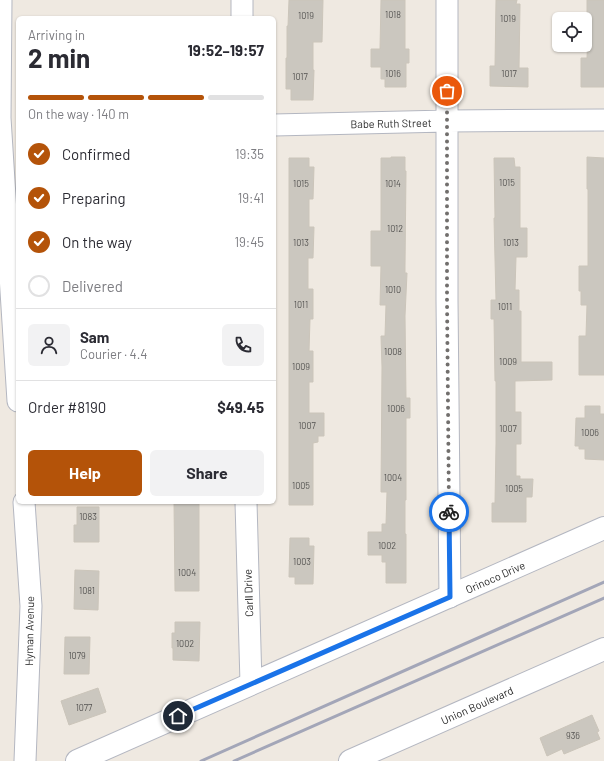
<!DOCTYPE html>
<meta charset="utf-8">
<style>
body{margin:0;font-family:Barlow,sans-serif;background:#f2f2f3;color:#2b2b33;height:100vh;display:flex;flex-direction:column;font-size:15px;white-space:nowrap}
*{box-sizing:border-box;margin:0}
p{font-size:13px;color:#7c7c81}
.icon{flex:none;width:22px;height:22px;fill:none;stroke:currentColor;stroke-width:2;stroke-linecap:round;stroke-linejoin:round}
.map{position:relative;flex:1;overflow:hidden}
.sheet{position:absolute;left:16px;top:16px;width:260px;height:488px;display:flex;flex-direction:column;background:#fff;border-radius:6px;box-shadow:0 1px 3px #0004}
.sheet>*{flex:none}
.buttons{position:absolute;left:552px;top:12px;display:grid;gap:8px}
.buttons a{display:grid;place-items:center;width:40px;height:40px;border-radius:6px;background:#fff;box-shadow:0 1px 3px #0004;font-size:20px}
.pin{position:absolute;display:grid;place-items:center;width:34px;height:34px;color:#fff;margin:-17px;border:2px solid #fff;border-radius:50%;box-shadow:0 1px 4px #0007}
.courier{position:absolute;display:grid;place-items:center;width:40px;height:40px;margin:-20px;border:3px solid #1a73e8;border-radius:50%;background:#fff;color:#222;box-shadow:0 1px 5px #0007}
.overview em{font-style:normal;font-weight:700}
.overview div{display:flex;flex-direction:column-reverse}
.overview{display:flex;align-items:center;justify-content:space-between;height:68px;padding:0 12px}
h1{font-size:26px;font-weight:700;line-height:30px}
.bar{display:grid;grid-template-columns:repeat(4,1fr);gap:6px 4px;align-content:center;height:48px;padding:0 12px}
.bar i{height:5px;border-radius:3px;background:#e1e1e2}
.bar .current{background:#b45309}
.bar p{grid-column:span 4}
.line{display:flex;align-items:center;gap:10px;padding:0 12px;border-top:1px solid #e1e1e2}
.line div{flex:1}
.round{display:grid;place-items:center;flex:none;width:42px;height:42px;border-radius:6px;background:#f2f2f3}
ol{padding:0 12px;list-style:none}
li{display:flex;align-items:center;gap:12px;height:44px}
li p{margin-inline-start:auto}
li .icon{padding:4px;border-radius:50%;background:#b45309;color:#fff;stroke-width:4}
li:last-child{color:#7c7c81}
li i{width:22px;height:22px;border:2px solid #e1e1e2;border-radius:50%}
.action{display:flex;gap:8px;margin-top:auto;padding:8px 12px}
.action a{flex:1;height:46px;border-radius:6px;background:#b45309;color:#fff;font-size:16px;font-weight:700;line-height:46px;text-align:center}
.action a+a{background:#f2f2f3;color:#2b2b33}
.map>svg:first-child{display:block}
.building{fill:#cbc7bf;stroke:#cbc5ba}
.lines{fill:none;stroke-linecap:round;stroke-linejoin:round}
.street-casing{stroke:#b4b7c1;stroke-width:23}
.secondary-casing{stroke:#b4b7c1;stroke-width:24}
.street{stroke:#fff;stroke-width:21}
.secondary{stroke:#fff;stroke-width:22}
.rail{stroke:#a3a6b8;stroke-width:3}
.done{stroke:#726f6d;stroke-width:4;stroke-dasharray:0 7.2}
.route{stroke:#1a73e8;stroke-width:5}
.labels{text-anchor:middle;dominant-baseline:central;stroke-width:3;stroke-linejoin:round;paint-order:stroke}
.number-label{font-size:9px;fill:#555452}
.street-label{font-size:11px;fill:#2e2e2e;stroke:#fff}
</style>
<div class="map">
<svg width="604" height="761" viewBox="0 0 604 761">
<rect width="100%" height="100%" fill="#efe9e1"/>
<!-- building -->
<path class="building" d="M289,0H323L322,42H313V70H314L313,100H291V89H286V58H287V26H288Z
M381,0H405V49H409V63H406V87H385V79H381V67H371V49H380Z
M496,0H517L516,4H520L519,68H528V87L490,86V66H495Z
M587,0H604V87H581V58H587L588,30H587Z
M391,157H405V171H406L405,266V273H407L405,316L406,398H410V418H406V500H405V534H406V583H386V562H382V555H368V532H382V524H386L387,492H381L382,367L381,336H385L386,305H380L381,266H371V231H381V158H391Z
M587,157L604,158V375H579V336H586L587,305H581V291H579V266H588V189H587Z
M289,158H309V167H314L313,199H309V227H314L313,258H308V289H313V319H310L309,351H313V382H309V413H324V436H318V442L313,443V505H289Z
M494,158H514L515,167H520V228H527V257H516L515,290H519V311H521V362H552V380L515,381V412H521V444H516V476H520V479H533L532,497H526V522H492V503H495L496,444V381H495L494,319H491V300H496L494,218H495Z
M585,406H600V414H604V460L585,459V449H579V446H575L576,418H585Z
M174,502H199V591H175Z
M77,507H99V542H74V525H77Z
M290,538H309V546H314L313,584H295V577H289Z
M75,570L99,571L98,610L74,609Z
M175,622H200L199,661L173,660V648H172V633H175Z
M65,637H90L89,674H64Z
M98,688L106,712L69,725L61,701Z
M592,715L599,731L597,732L600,739L564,754L562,749L547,756L540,738Z"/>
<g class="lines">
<!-- street casing -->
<g class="street-casing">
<path id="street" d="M1,0L0,118L18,401
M447,0V300L450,597
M242,18V0
M274,125L447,121L604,120
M24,502L31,606L25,761
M246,502L251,684"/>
</g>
<!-- secondary casing -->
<g class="secondary-casing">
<path id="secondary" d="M77,761L604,528
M350,761L604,649"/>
</g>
<!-- street -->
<use href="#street" class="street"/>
<!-- secondary -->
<use href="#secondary" class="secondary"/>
<!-- rail -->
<path class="rail" d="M201,761L604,582
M234,761L604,598"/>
</g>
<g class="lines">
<!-- done -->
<path class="done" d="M447,91V300L449,512"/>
<!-- route -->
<path class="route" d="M178,716L450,597L449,512"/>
</g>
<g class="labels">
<!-- number labels -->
<g class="number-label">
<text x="393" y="14">1018</text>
<text x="306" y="15">1019</text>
<text x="508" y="18">1019</text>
<text x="393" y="73">1016</text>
<text x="509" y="73">1017</text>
<text x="300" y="76">1017</text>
<text x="507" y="182">1015</text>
<text x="301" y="183">1015</text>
<text x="393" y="183">1014</text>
<text x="395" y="228">1012</text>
<text x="301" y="242">1013</text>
<text x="511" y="242">1013</text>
<text x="393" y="289">1010</text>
<text x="301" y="304">1011</text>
<text x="505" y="306">1011</text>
<text x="393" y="351">1008</text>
<text x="508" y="361">1009</text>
<text x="301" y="366">1009</text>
<text x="396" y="408">1006</text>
<text x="307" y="425">1007</text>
<text x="508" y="428">1007</text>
<text x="590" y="432">1006</text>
<text x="393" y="477">1004</text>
<text x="301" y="485">1005</text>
<text x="514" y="488">1005</text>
<text x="88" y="516">1083</text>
<text x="387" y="545">1002</text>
<text x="302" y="561">1003</text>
<text x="187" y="572">1004</text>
<text x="87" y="590">1081</text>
<text x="185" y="643">1002</text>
<text x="77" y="655">1079</text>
<text x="84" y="707">1077</text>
<text x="573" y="735">936</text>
</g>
<!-- street labels -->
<g class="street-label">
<text transform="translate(391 123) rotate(-1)">Babe Ruth Street</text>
<text transform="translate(495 577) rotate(-24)">Orinoco Drive</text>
<text transform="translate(248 593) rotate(-92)">Carll Drive</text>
<text transform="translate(29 631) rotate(-89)">Hyman Avenue</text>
<text transform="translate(477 705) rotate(-24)">Union Boulevard</text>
</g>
</g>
</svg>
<div class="buttons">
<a><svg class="icon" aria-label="locate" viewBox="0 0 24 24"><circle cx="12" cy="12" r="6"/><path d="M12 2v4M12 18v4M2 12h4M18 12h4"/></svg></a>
</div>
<div class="pin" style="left:447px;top:91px;background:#ea580c"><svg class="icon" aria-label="bag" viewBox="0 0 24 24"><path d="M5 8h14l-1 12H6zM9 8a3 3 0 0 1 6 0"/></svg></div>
<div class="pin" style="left:178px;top:716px;background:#1f2937"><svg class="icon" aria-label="home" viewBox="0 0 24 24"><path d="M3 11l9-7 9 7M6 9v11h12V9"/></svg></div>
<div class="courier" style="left:449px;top:512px"><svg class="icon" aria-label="bike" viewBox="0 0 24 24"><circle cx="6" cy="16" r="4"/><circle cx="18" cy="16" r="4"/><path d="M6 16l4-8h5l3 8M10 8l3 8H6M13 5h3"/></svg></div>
<section class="sheet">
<div class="overview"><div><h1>2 min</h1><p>Arriving in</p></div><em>19:52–19:57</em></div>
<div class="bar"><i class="current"></i><i class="current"></i><i class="current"></i><i></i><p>On the way · 140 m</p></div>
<ol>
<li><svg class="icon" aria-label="check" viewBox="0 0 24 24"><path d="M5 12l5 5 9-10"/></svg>Confirmed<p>19:35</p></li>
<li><svg class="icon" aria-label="check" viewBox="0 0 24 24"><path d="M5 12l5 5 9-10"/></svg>Preparing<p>19:41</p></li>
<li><svg class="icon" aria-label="check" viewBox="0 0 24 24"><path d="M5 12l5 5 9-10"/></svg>On the way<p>19:45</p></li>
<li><i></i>Delivered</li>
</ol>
<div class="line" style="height:72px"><a class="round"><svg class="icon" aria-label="person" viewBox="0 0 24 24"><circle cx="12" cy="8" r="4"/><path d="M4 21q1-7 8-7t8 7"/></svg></a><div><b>Sam</b><p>Courier · 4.4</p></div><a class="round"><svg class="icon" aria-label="phone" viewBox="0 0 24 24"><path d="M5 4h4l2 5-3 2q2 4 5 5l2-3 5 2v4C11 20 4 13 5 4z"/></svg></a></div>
<div class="line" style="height:52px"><div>Order #8190</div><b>$49.45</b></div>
<div class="action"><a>Help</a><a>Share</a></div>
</section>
</div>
